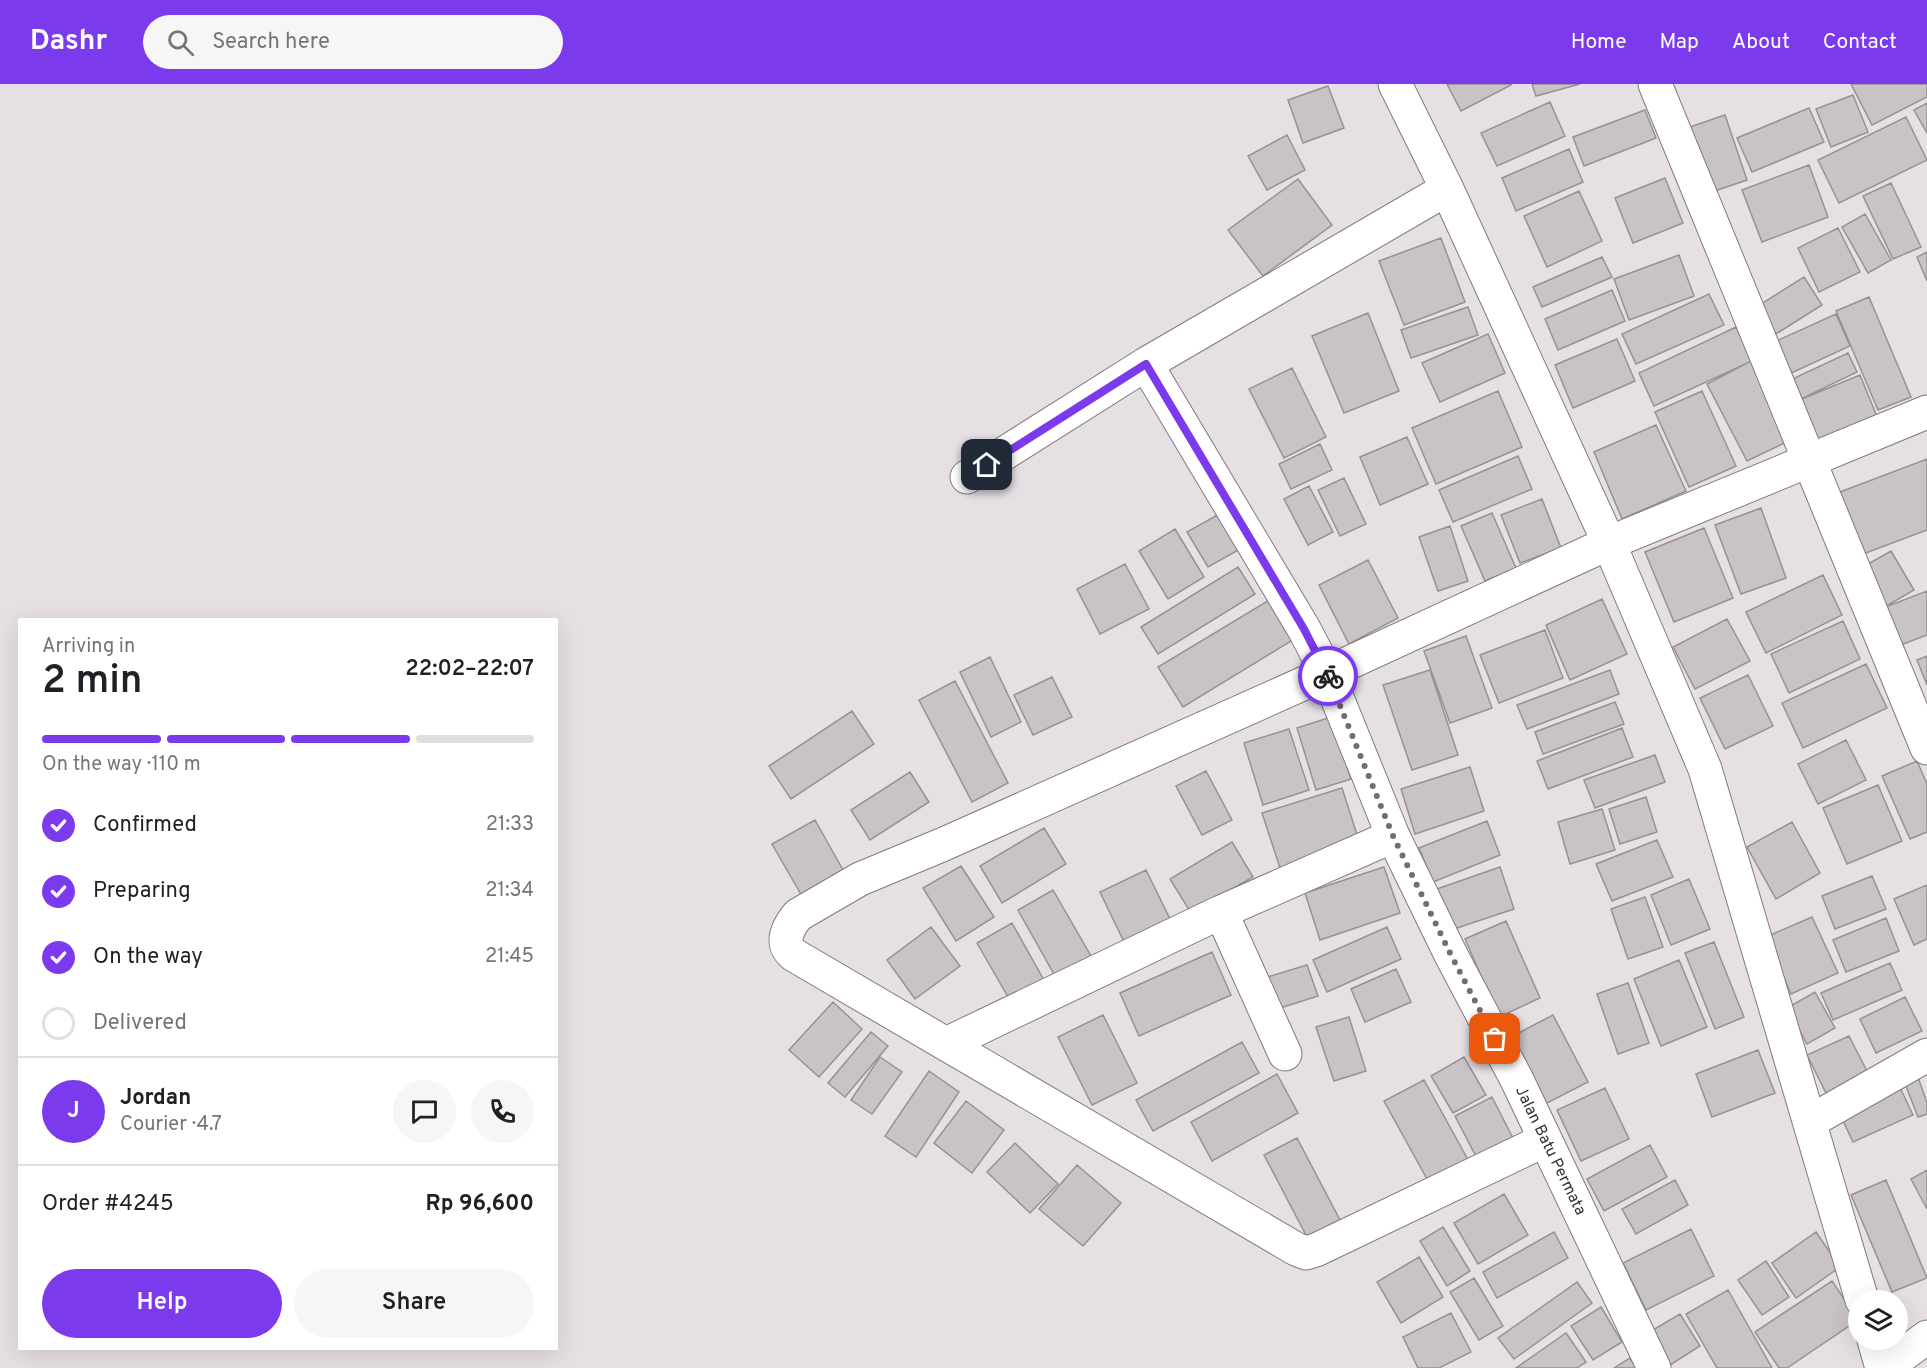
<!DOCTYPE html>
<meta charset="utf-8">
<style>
body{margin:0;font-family:Overpass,sans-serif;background:#f6f6f6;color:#202124;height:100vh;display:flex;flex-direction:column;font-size:22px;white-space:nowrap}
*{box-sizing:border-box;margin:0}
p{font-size:20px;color:#757577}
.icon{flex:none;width:33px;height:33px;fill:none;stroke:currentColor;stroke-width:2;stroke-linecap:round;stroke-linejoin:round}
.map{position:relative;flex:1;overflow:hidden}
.sheet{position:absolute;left:18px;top:534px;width:540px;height:732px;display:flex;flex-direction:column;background:#fff;border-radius:0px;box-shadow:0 6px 24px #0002}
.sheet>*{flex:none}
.tools{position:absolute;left:1848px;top:1206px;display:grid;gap:12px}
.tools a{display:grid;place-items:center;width:60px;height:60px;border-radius:50%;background:#fff;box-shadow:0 6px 24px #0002;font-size:30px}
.pin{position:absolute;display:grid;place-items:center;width:51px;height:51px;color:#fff;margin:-26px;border-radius:12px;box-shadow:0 3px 9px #0006}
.courier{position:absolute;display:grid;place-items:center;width:60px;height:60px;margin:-30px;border:4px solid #7c3aed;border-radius:50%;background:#fff;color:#222;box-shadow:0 2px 8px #0007}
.headline em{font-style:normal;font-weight:600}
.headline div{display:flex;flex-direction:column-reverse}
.headline{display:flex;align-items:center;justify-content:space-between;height:102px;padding:0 24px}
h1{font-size:39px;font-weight:600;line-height:45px}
.bar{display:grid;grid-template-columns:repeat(4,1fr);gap:9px 6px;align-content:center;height:72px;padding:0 24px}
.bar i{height:8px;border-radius:4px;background:#e0e0e0}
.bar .selected{background:#7c3aed}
.bar p{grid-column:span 4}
.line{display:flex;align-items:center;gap:15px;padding:0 24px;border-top:2px solid #e0e0e0}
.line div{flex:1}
.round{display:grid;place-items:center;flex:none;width:63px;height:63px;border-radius:32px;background:#f6f6f6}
ol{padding:0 24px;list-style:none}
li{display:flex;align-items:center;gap:18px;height:66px}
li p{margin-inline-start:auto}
li .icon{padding:6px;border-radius:50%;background:#7c3aed;color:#fff;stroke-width:4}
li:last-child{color:#757577}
li i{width:33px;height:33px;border:3px solid #e0e0e0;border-radius:50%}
.primary-button{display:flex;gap:12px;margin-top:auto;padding:12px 24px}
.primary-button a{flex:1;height:69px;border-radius:36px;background:#7c3aed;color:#fff;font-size:24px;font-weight:600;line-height:69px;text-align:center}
.primary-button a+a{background:#f6f6f6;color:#202124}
header{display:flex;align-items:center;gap:36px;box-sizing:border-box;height:84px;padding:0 30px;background:#7c3aed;color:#fff}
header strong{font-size:28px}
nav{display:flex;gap:33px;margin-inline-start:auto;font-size:21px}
.search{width:420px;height:54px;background:#f6f6f6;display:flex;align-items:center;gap:15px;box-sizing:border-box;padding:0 21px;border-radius:33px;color:#757577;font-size:22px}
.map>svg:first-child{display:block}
.building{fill:#c9c3c6;stroke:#979195;stroke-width:1.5}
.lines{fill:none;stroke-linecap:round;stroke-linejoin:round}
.minor-casing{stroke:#7f7a7d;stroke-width:35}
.minor{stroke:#fff;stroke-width:33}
.done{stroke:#726e70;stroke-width:6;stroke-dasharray:0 10.8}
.route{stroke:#7c3aed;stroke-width:8}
.labels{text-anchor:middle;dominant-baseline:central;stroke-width:4.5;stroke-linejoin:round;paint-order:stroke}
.street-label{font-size:16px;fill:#333132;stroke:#fff}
</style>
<header>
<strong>Dashr</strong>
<div class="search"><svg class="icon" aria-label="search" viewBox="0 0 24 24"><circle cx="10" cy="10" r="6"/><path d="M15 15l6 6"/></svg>Search here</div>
<nav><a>Home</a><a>Map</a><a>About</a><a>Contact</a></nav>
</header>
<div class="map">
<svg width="1927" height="1284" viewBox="0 0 1927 1284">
<rect width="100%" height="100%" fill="#e6dfe3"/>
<!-- building -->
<path class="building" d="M1447,0H1511V1L1461,27Z
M1532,0H1580L1536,12Z
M1851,0H1927V13L1872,41Z
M1328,2L1344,44L1303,59L1288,16Z
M1853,11L1868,48L1831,63L1816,25Z
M1550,18L1565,52L1497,82L1481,49Z
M1927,19V49L1914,26Z
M1809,24L1824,58L1752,88L1737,54Z
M1645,26L1656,54L1584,82L1573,53Z
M1725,31L1747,96L1703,111L1681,46Z
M1906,33L1927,76L1839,119L1818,76Z
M1287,51L1305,86L1267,106L1248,72Z
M1569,65L1583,98L1516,127L1502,94Z
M1809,81L1828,133L1762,158L1742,106Z
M1665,94L1683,139L1633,159L1615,114Z
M1298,95L1332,141L1263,192L1228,146Z
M1891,99L1921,163L1893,175L1863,112Z
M1579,107L1602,157L1547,183L1524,132Z
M1865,130L1891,176L1868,189L1842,143Z
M1838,144L1860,188L1819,208L1798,164Z
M1441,154L1465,218L1404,241L1379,177Z
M1927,168V197L1917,173Z
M1679,171L1694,212L1629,236L1614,195Z
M1602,173L1612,193L1542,223L1533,203Z
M1804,193L1822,221L1776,250L1758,222Z
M1612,206L1625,237L1558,266L1545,235Z
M1709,210L1724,241L1636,280L1622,250Z
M1869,213L1911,313L1878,326L1836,227Z
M1468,223L1478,251L1411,274L1401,246Z
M1368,229L1399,307L1344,329L1312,252Z
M1836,230L1850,262L1787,291L1772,259Z
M1736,243L1752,277L1654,322L1639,289Z
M1488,250L1505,289L1440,318L1422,279Z
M1617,255L1635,297L1573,324L1555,281Z
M1848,269L1857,288L1797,317L1788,297Z
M1755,275L1795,354L1747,377L1707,300Z
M1292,284L1326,353L1284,374L1249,305Z
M1860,291L1878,335L1814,360L1797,317Z
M1498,307L1522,363L1436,400L1412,344Z
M1702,307L1736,382L1689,403L1655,328Z
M1656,341L1686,407L1622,435L1594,368Z
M1407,353L1428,400L1380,421L1360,373Z
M1320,360L1332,386L1291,405L1279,380Z
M1518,372L1532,405L1453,438L1439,406Z
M1927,375V446L1863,470L1840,408Z
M1344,394L1366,440L1340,452L1318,406Z
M1309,402L1333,448L1308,461L1284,415Z
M1542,415L1561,464L1520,479L1501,431Z
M1761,424L1786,494L1741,510L1715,441Z
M1228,425L1249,460L1208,483L1187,448Z
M1492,429L1516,484L1485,497L1461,442Z
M1450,442L1468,497L1438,507L1419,453Z
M1704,444L1733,514L1674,538L1645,468Z
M1175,445L1204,493L1168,515L1139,467Z
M1891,467L1914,506L1883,524L1861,484Z
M1368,476L1398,534L1349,560L1319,501Z
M1125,480L1149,525L1100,550L1077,505Z
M1238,483L1255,510L1158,570L1141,543Z
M1823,491L1842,531L1766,569L1746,528Z
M1927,507V551L1898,562L1883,524Z
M1271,515L1296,554L1183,623L1158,583Z
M1602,515L1627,570L1570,596L1546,541Z
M1727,535L1750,577L1695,605L1673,563Z
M1843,537L1860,575L1789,609L1771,570Z
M1545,546L1563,594L1499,619L1480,571Z
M1466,552L1492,624L1450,639L1424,567Z
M1927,572V601L1917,576Z
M990,573L1021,638L991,653L960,588Z
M1866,580L1887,624L1803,664L1782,619Z
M1430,586L1458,671L1412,686L1383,601Z
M1610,586L1619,610L1527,645L1517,621Z
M1748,591L1773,642L1725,665L1700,614Z
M1052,593L1072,633L1033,651L1014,611Z
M955,597L1008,699L972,718L919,616Z
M1615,618L1624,640L1543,670L1535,648Z
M852,627L874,660L791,715L769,682Z
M1331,633L1351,695L1316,706L1297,644Z
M1622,644L1633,673L1548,705L1537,677Z
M1289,645L1309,706L1263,721L1244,659Z
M1846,656L1866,696L1818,720L1798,680Z
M1655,671L1665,698L1595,724L1584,696Z
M1917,677L1927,700V748L1910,755L1882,692Z
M1470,683L1484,727L1415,750L1401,705Z
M1206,687L1232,736L1202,751L1176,702Z
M910,688L929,718L870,756L851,726Z
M1878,701L1902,757L1847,780L1823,724Z
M1342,704L1360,760L1280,784L1262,729Z
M1646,713L1657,748L1620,760L1609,725Z
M1602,725L1615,766L1570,780L1558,738Z
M815,736L848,795L806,819L772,760Z
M1487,737L1500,771L1433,798L1419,764Z
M1792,738L1820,789L1776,815L1747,763Z
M1044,744L1066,780L1002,819L980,782Z
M1657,756L1673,793L1612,817L1596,780Z
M1232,758L1253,793L1191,829L1170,795Z
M961,782L994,833L956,857L923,804Z
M1384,783L1400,829L1320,856L1305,809Z
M1500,783L1514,825L1448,847L1434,806Z
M1146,786L1171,837L1125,860L1100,808Z
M1872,792L1886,825L1835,845L1822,812Z
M1689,795L1710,845L1671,861L1651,811Z
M1927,801V855L1914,861L1894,815Z
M1053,806L1091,872L1055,892L1018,826Z
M1645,813L1663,863L1628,875L1611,825Z
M1812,833L1838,889L1791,910L1766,853Z
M1886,834L1899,867L1846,888L1833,856Z
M1506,837L1540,914L1499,933L1465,855Z
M1012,839L1045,898L1011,918L977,859Z
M931,843L960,882L915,915L887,876Z
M1387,843L1401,875L1327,908L1313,876Z
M1714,858L1744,933L1715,945L1685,869Z
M1212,868L1231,911L1139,952L1120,909Z
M1679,876L1707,943L1661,962L1634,895Z
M1890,879L1902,906L1833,936L1821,909Z
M1307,881L1318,912L1274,926L1264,894Z
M1396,885L1411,918L1365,938L1351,905Z
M1628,899L1649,959L1618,970L1597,910Z
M1815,908L1835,944L1807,960L1787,924Z
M1905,913L1922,947L1876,969L1860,935Z
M833,918L862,945L819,993L789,966Z
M1103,931L1137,999L1092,1021L1058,953Z
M1553,931L1588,998L1545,1020L1511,953Z
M1349,933L1366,987L1334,997L1316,943Z
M871,948L888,962L845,1013L828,999Z
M1849,952L1870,993L1828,1013L1807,971Z
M1242,958L1259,989L1153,1047L1136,1016Z
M1758,966L1775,1009L1712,1033L1696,990Z
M880,973L902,988L872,1030L851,1016Z
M1464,973L1486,1011L1453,1029L1431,992Z
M929,987L959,1008L916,1073L885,1052Z
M1916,987L1927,1019V1030L1918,1033L1902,992Z
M1277,990L1298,1029L1212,1077L1191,1038Z
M1895,993L1913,1031L1853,1058L1835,1020Z
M1424,996L1472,1083L1432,1104L1384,1017Z
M1605,1004L1629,1055L1581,1077L1557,1026Z
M1492,1013L1519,1066L1482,1084L1455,1032Z
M966,1017L1004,1046L972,1089L934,1059Z
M1297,1054L1340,1136L1307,1153L1264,1071Z
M1015,1059L1058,1100L1030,1129L987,1088Z
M1650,1061L1667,1093L1604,1127L1587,1095Z
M1077,1081L1121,1119L1083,1162L1039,1125Z
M1927,1086V1125L1911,1095Z
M1675,1096L1688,1121L1636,1150L1622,1125Z
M1886,1096L1927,1194L1892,1208L1851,1111Z
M1504,1110L1528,1151L1478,1180L1454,1139Z
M1443,1143L1470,1187L1447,1202L1420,1157Z
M1691,1145L1714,1192L1646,1226L1623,1179Z
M1554,1148L1568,1174L1497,1214L1483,1188Z
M1816,1148L1840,1183L1796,1214L1772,1179Z
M1419,1173L1443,1213L1401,1239L1377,1198Z
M1766,1177L1789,1213L1762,1231L1738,1196Z
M1474,1194L1503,1242L1479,1256L1450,1208Z
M1832,1197L1858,1236L1787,1284H1779L1755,1248Z
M1577,1198L1592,1219L1514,1275L1498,1254Z
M1728,1206L1772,1284H1717L1686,1230Z
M1601,1223L1622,1258L1593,1276L1571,1242Z
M1451,1229L1471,1268L1439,1284H1418L1403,1253Z
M1680,1230L1700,1262L1667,1283L1646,1250Z
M1566,1249L1586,1278L1577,1284H1516Z
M1630,1274L1636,1284H1614Z"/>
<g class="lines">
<!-- minor casing -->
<g class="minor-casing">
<path id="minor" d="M1395,0L1447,105L1609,459L1705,685L1862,1216
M1655,0L1927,664
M1447,105L1146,280L1304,545L1327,589L1393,752L1451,871L1517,996L1654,1284
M967,393L1146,280
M1221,828L1285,970
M946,960L1221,828L1393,752
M1811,1037L1927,971
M1545,1056L1316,1166L1306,1169L1296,1165L794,871C779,859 788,843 798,831L860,795L944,760L1327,589L1609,459L1927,328
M1874,1256L1882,1284
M1885,1284L1927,1253"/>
</g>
<!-- minor -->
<use href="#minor" class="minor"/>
</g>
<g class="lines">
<!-- done -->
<path class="done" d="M1328,592L1393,752L1451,871L1495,955"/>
<!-- route -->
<path class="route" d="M987,381L1146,280L1304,545L1328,592"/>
</g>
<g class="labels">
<!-- street labels -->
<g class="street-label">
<text transform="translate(1550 1067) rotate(64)">Jalan Batu Permata</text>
</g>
</g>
</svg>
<div class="tools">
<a><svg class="icon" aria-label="layers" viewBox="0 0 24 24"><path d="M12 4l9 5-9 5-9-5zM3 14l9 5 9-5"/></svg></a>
</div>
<div class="pin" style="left:1495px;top:955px;background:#ea580c"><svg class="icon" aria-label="bag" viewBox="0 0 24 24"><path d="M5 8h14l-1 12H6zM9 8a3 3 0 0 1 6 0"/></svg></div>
<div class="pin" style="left:987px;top:381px;background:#1f2937"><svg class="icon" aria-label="home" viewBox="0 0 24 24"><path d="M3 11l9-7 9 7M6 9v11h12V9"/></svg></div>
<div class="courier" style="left:1328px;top:592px"><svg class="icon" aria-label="bike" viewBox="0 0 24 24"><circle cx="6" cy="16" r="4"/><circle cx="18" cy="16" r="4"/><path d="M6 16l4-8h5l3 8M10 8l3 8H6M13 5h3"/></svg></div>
<section class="sheet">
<div class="headline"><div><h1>2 min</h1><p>Arriving in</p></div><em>22:02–22:07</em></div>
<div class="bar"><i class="selected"></i><i class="selected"></i><i class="selected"></i><i></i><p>On the way · 110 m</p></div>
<ol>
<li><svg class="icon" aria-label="check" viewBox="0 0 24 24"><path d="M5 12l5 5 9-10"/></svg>Confirmed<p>21:33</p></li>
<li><svg class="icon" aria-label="check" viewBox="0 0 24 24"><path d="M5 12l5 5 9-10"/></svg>Preparing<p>21:34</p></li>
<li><svg class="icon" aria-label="check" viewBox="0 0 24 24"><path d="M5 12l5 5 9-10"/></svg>On the way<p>21:45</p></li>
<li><i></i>Delivered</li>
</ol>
<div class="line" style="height:108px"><b class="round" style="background:#7c3aed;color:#fff">J</b><div><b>Jordan</b><p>Courier · 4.7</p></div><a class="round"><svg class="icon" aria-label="chat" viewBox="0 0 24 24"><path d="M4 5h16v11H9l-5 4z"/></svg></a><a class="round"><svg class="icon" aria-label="phone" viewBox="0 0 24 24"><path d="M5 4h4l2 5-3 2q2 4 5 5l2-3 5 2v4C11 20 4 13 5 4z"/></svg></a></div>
<div class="line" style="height:78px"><div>Order #4245</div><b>Rp 96,600</b></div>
<div class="primary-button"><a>Help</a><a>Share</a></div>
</section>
</div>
